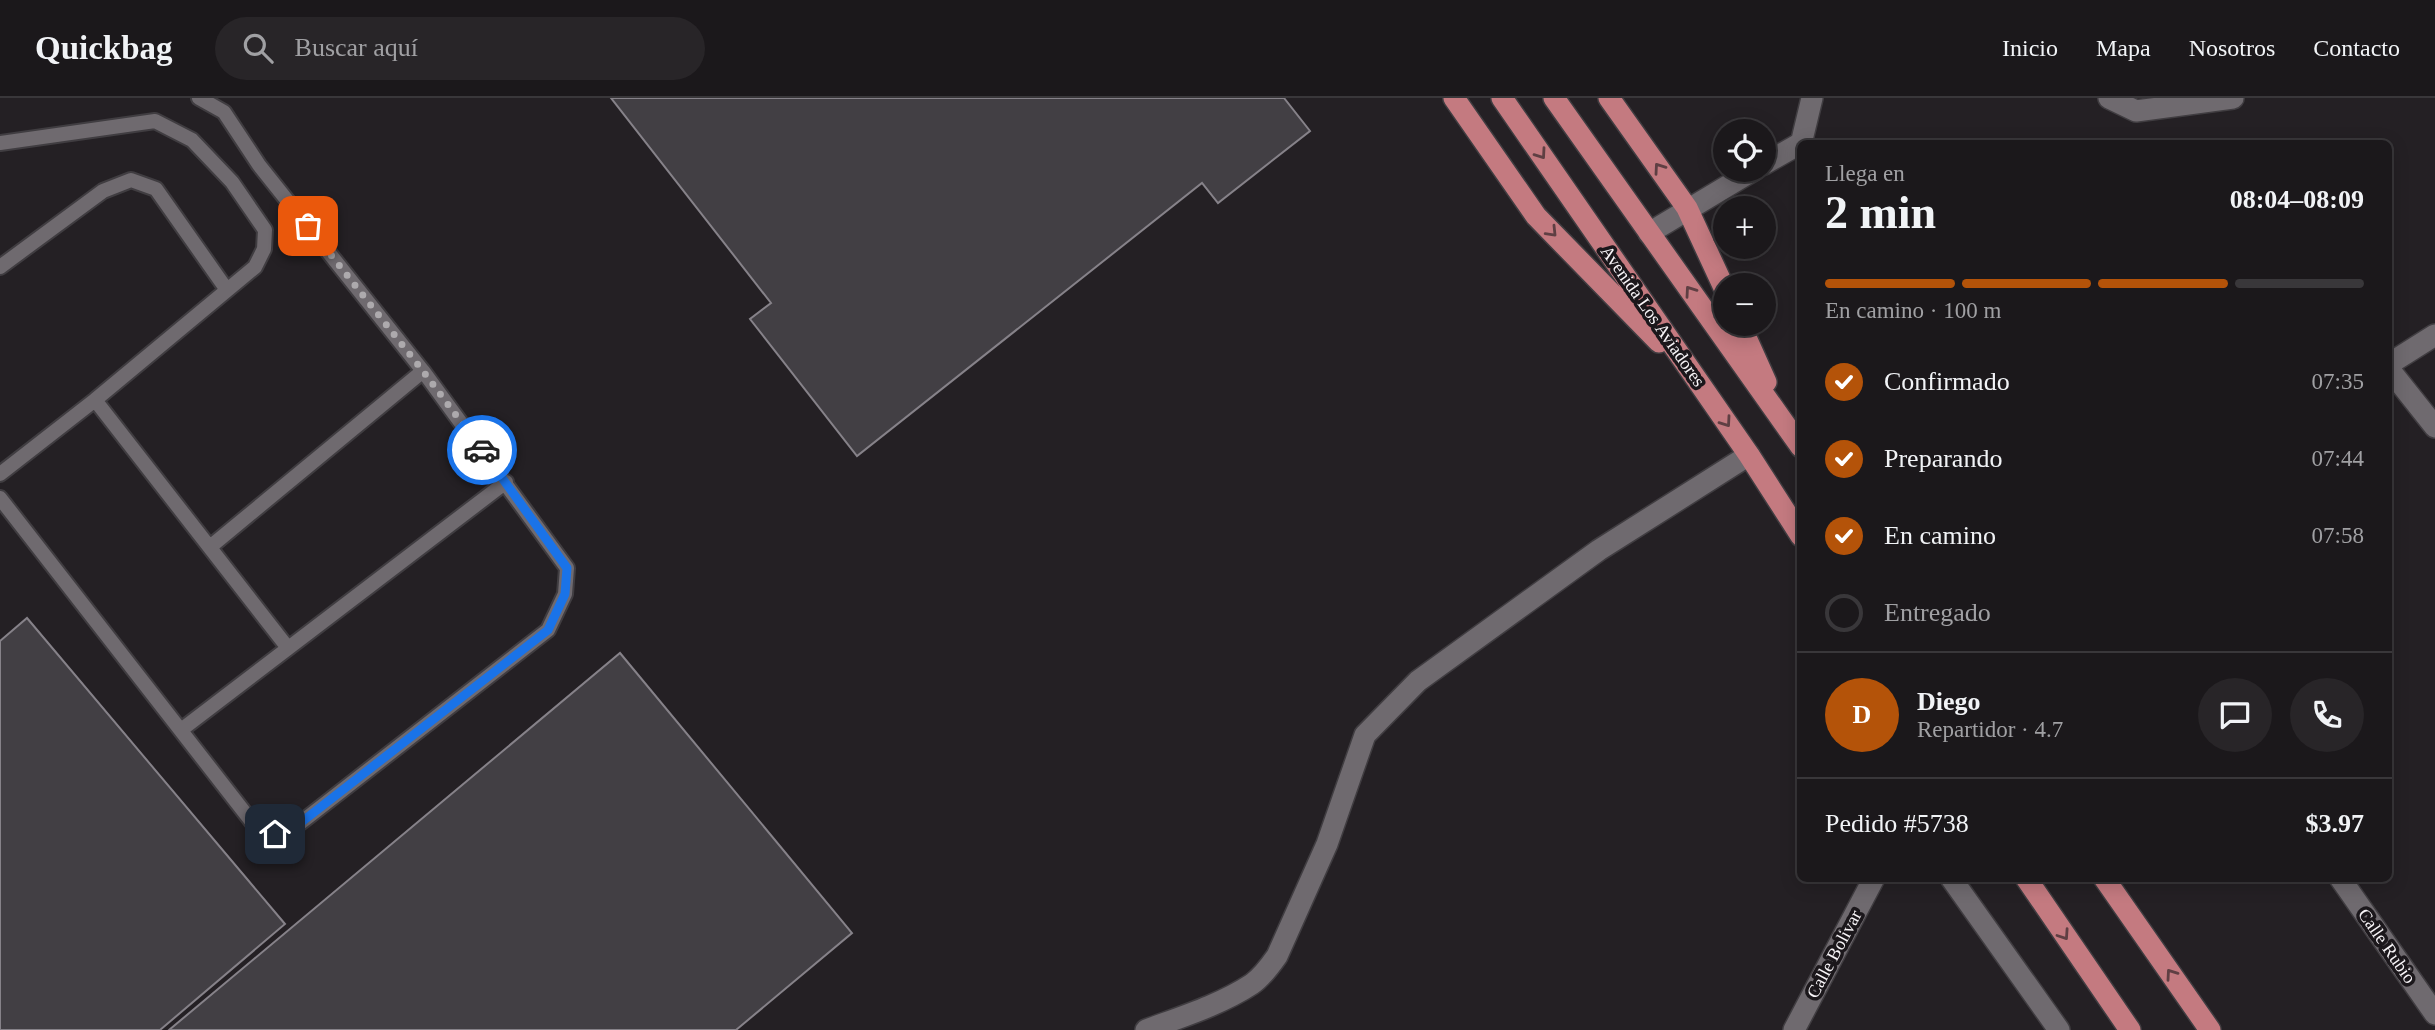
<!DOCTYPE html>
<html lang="es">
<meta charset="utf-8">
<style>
body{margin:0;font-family:Georgia,serif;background:#282528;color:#f1f3f6;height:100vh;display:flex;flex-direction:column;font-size:26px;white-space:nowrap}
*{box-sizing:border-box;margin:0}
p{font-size:23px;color:#a0a0a3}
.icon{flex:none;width:38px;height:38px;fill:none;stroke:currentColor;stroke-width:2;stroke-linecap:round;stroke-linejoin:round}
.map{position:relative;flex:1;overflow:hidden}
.sheet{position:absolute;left:1797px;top:42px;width:595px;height:742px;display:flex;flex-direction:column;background:#1b181b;border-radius:10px;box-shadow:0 4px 18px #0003,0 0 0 2px #39373a}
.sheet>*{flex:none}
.controls{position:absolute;left:1713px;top:21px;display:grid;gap:14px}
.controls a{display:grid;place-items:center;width:63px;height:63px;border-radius:50%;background:#1b181b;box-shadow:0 4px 18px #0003,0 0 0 2px #39373a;font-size:35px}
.pin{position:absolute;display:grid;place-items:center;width:60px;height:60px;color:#fff;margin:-30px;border-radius:14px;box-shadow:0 4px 10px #0006}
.courier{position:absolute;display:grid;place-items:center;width:70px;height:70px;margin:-35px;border:5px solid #1a73e8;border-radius:50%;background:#fff;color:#222;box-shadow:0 2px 9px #0007}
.overview em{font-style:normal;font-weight:700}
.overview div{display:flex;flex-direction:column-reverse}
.overview{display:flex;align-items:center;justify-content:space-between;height:119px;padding:0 28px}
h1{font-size:46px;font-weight:700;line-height:52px}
.bar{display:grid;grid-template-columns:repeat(4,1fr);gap:10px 7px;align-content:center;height:84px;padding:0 28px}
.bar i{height:9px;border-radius:5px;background:#39373a}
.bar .active{background:#b45309}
.bar p{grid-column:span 4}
.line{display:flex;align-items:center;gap:18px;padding:0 28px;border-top:2px solid #39373a}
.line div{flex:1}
.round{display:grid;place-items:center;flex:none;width:74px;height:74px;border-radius:37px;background:#282528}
ol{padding:0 28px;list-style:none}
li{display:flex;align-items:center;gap:21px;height:77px}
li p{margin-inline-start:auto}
li .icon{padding:7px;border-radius:50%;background:#b45309;color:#fff;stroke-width:4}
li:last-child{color:#a0a0a3}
li i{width:38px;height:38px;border:4px solid #39373a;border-radius:50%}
header{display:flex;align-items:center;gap:42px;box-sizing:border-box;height:98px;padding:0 35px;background:#1b181b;border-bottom:2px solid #39373a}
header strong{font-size:33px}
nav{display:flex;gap:38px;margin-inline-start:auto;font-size:24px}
.search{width:490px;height:63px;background:#282528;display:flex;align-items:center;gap:18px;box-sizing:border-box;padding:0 24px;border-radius:38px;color:#a0a0a3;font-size:26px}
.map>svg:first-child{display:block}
.building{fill:#423f44;stroke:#868289;stroke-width:2}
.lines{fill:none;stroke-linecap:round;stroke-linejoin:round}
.lane-casing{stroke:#403d41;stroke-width:18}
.street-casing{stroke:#403d41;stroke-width:24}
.primary-casing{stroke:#403d41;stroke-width:24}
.lane{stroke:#6f6a6f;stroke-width:14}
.street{stroke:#6f6a6f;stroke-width:21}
.primary{stroke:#c47a80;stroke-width:21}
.oneway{stroke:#5f3f43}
.done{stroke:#adaaad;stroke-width:7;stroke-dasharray:0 12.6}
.route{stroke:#1a73e8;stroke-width:9}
.labels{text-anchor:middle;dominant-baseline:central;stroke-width:7;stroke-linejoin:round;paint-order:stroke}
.street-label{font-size:18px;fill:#f7f4f7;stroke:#1b171b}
</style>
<header>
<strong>Quickbag</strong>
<div class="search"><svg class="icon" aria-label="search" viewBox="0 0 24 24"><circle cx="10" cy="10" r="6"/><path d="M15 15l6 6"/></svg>Buscar aquí</div>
<nav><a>Inicio</a><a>Mapa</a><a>Nosotros</a><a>Contacto</a></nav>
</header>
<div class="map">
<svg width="2435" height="932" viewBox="0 0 2435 932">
<rect width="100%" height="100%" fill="#242024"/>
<!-- building -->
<path class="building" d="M611,0H1284L1310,33L1218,105L1202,85L857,358L750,221L771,205Z
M27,520L285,826L160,932H0V543Z
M620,555L852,835L736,932H169Z"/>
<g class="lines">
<!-- lane casing -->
<g class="lane-casing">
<path id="lane" d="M0,45L155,23L192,42L232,84L265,132L264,151L255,169L95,302L0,376
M0,169L103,93L131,82L156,91L227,192
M95,302L288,550
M0,400L252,724C265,735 273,736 290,733L548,532L565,496L567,470L423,273L259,67L224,14L199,0
M210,449L423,273
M181,632L506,384"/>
</g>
<!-- street casing -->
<g class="street-casing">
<path id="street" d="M2109,0L2136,13L2233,0
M1801,46L1812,0
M1764,66L1801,45
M1649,135L1754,72
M2389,266L2435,237
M2389,271L2435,329
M1951,780L2059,932
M2340,780L2435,916
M1146,932C1181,919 1220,907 1252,886C1262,879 1270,868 1277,858L1327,746L1365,637L1418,583L1599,452L1749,357
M1794,932L1874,780"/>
</g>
<!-- primary casing -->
<g class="primary-casing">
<path id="primary" d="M1454,0L1536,118L1659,244
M1502,0L1749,357L1801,438
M1554,0L1801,349
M1609,0L1687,110L1726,194
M1740,226L1766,284
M2026,780L2130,932
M2104,780L2210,932"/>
</g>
<!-- lane -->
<use href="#lane" class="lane"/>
<!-- street -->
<use href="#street" class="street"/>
<!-- primary -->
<use href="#primary" class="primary"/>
</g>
<!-- one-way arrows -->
<defs><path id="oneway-chevron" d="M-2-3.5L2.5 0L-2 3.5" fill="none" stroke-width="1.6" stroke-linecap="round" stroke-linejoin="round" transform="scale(1.75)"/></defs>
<g class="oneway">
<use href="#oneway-chevron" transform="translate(1541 56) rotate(55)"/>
<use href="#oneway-chevron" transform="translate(1659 70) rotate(-125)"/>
<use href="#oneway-chevron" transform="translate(1552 134) rotate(46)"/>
<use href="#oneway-chevron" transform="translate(1690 193) rotate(-125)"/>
<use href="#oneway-chevron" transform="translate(1726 324) rotate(55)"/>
<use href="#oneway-chevron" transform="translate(2064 837) rotate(56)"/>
<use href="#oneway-chevron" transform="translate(2171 876) rotate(-125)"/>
</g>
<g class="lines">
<!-- done -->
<path class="done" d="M308,128L423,273L482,352"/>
<!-- route -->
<path class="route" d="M275,736L290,733L548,532L565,496L567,470L482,352"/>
</g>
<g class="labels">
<!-- street labels -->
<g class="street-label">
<text transform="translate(1653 218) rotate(55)">Avenida Los Aviadores</text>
<text transform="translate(2387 848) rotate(55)">Calle Rubio</text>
<text transform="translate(1834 856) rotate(-62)">Calle Bolivar</text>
</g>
</g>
</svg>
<div class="controls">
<a><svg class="icon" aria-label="locate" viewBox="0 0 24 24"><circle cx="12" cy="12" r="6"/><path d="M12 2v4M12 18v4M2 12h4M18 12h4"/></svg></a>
<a>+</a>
<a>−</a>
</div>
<div class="pin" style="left:308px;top:128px;background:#ea580c"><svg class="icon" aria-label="bag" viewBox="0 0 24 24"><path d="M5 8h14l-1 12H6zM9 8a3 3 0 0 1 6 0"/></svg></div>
<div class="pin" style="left:275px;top:736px;background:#1f2937"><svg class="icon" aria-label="home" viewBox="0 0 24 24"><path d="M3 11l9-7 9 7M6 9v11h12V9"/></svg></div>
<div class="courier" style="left:482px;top:352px"><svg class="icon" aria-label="car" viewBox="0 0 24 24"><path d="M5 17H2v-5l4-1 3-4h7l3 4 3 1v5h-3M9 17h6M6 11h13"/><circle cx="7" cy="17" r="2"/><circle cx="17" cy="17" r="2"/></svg></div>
<section class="sheet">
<div class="overview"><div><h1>2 min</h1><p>Llega en</p></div><em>08:04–08:09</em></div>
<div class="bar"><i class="active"></i><i class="active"></i><i class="active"></i><i></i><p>En camino · 100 m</p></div>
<ol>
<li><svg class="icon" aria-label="check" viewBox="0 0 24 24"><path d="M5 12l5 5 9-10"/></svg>Confirmado<p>07:35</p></li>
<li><svg class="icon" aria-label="check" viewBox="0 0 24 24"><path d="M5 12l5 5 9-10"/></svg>Preparando<p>07:44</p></li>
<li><svg class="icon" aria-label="check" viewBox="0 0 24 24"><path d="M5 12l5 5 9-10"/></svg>En camino<p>07:58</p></li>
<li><i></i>Entregado</li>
</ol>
<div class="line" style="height:126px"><b class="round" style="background:#b45309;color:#fff">D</b><div><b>Diego</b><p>Repartidor · 4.7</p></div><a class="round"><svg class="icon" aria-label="chat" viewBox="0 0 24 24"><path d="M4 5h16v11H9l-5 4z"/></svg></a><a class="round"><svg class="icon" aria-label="phone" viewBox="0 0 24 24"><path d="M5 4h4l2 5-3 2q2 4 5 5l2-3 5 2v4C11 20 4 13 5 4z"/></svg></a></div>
<div class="line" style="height:91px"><div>Pedido #5738</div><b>$3.97</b></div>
</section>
</div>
